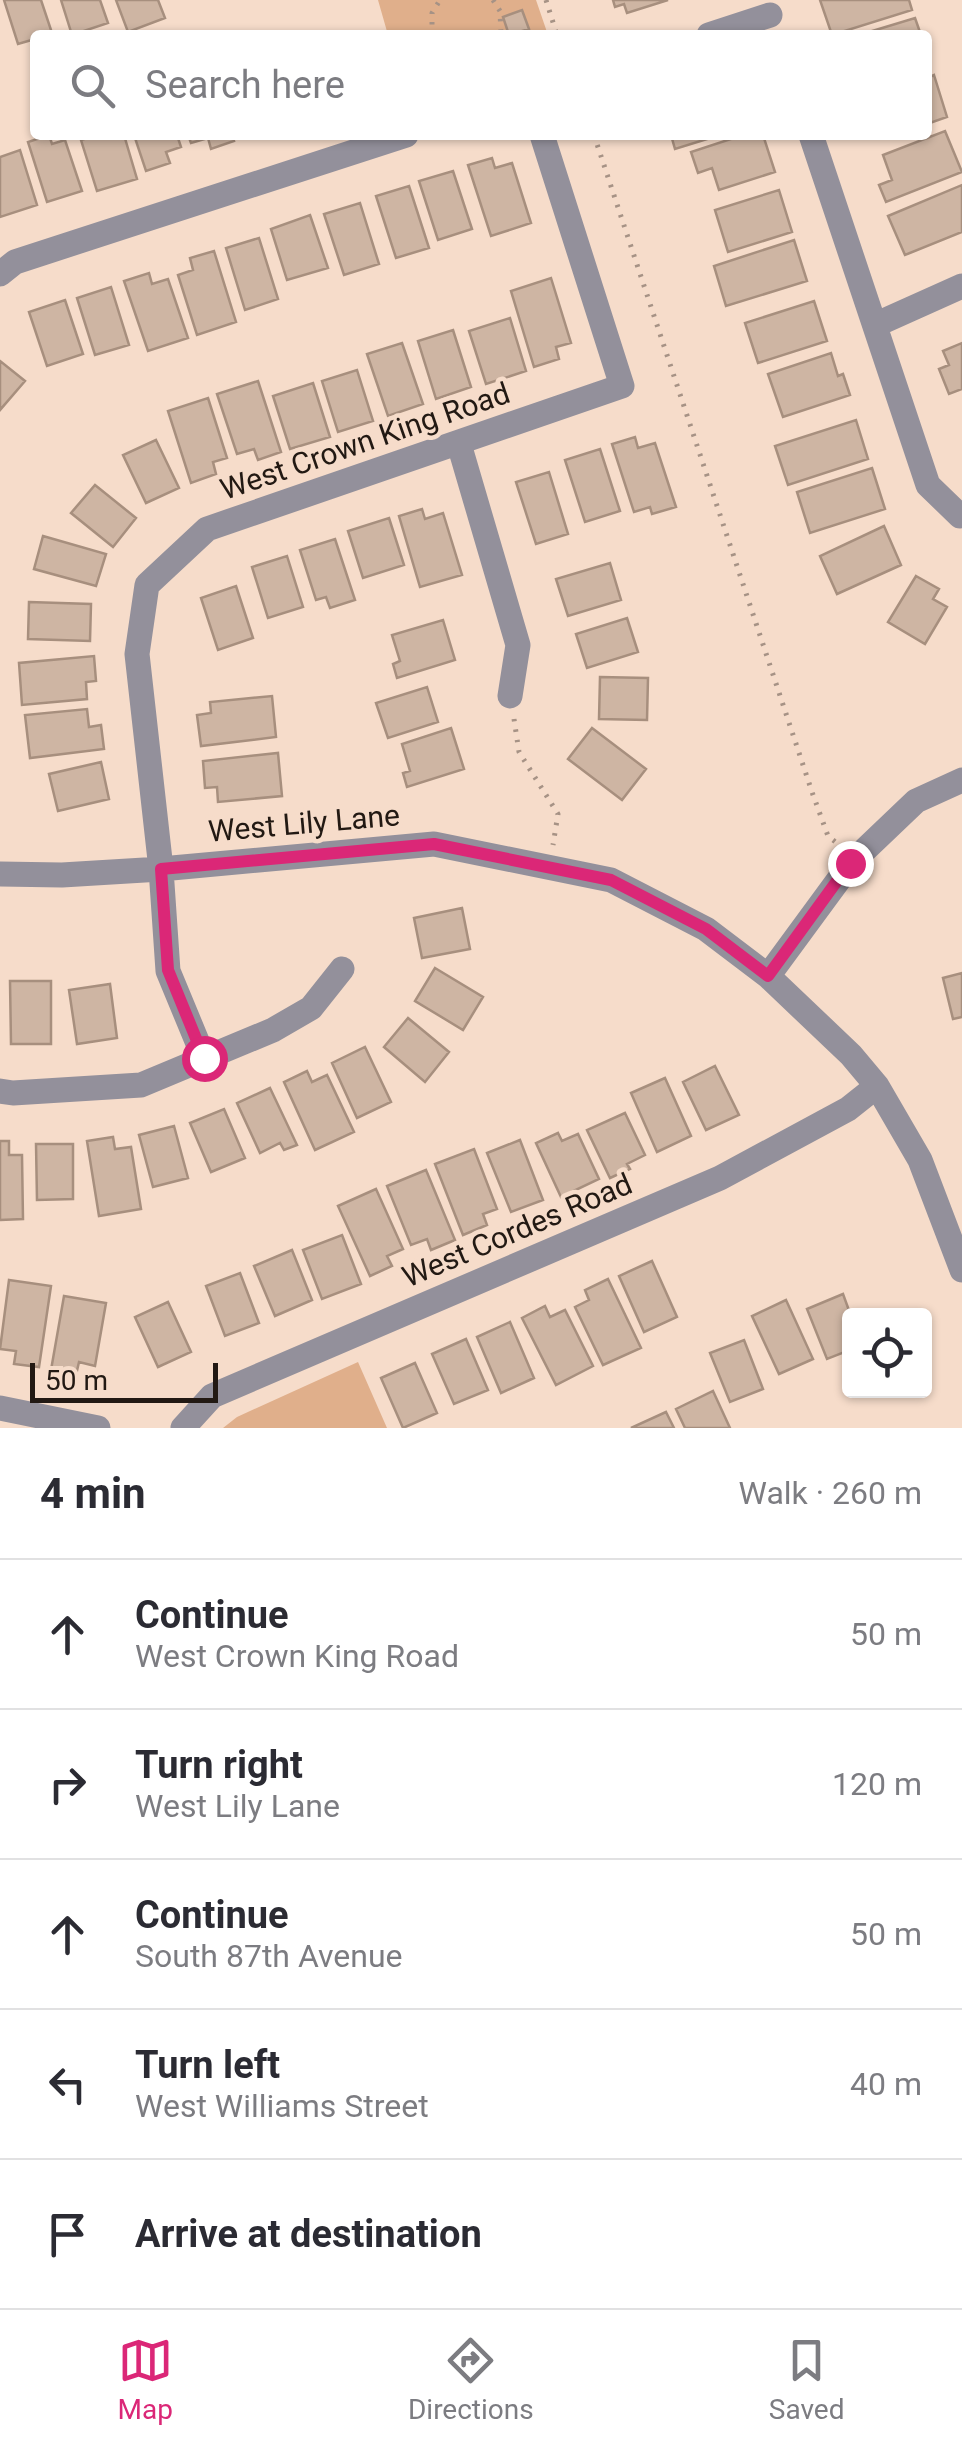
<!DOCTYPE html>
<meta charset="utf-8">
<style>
body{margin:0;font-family:Roboto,sans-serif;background:#f7f7f7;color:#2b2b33}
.controls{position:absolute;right:30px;bottom:30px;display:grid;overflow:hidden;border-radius:10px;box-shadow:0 2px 8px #0004}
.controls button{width:90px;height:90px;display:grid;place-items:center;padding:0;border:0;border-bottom:2px solid #e1e1e2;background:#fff;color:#2b2b33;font:50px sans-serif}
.scale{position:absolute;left:30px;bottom:25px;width:188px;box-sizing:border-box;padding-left:10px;border:5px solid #221913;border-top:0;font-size:28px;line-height:35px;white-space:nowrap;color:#221913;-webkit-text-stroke:8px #f6dcca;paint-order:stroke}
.stop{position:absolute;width:30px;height:30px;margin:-22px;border:8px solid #db2777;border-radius:50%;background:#fff}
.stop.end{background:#db2777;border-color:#fff;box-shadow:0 2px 10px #0008}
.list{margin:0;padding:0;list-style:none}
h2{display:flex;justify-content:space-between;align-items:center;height:130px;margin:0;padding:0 40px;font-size:42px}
h2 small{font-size:32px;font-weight:400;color:#7c7c81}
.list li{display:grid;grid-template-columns:65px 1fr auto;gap:30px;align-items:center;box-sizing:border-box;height:150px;padding:0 40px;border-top:2px solid #e1e1e2}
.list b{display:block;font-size:38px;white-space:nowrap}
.list p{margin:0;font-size:32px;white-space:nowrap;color:#7c7c81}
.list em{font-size:32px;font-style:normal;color:#7c7c81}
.icon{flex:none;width:55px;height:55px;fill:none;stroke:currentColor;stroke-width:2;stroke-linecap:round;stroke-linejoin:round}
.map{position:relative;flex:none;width:962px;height:1428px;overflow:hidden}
.search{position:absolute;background:#fff;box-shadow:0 2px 8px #0004;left:30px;right:30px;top:30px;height:110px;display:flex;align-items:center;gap:25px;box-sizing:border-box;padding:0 35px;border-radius:10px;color:#7c7c81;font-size:38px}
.sheet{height:880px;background:#fff}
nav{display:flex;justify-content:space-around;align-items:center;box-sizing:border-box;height:140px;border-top:2px solid #e1e1e2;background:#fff;font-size:28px;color:#7c7c81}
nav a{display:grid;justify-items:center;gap:5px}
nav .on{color:#db2777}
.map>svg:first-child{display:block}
.green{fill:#e0af8b}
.building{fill:#ceb5a3;stroke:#a78f7e;stroke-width:2.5}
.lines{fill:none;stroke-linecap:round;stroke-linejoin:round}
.path{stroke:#a69285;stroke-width:5;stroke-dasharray:2.5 8;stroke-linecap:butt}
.minor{stroke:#93909b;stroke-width:25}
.route{stroke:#db2777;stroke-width:12}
.labels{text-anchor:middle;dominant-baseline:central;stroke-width:9;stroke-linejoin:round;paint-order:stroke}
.street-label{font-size:30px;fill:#221913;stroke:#f6dcca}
</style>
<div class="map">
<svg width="962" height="1428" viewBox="0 0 962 1428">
<rect width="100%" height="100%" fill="#f6dcca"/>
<!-- green -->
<path class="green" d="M378 0H536L548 35H388Z
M358 1362 387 1428H223L237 1417Z"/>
<!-- building -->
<path class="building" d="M4 0H41L52 33 35 35V39L18 44Z
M61 0H100L108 23 72 35Z
M116 0H158L165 18 128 32Z
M613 0H668L627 13 624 4 615 7Z
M820 0H909L912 10 832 35Z
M522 10 529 29 509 35 503 17Z
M915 18 921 35H859Z
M934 75 947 117 927 124V78Z
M945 131 962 172 886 202 879 185 892 180 883 155Z
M49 135 52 144 65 140 82 191 47 202 28 142Z
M97 135H124L137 179 97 191 81 140Z
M134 135H177L181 147 166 152 170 163 146 171Z
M188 135H232L234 141 211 149 208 138 191 143Z
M671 135H720L675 149Z
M743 135H763L775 172 719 190 712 168 698 173 691 152Z
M20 150 37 205 0 217V157Z
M492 158 495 168 512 163 531 223 491 236 468 165Z
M453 171 472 229 438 240 419 181Z
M962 185V232L905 255 888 216Z
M409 186 429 248 396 258 376 196Z
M779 190 792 232 728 252 715 210Z
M360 203 379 264 344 275 324 214Z
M310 215 328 268 287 280 271 229Z
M259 238 278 299 245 310 226 248Z
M794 240 807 281 726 306 714 266Z
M214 251 236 322 197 335 178 275 193 270 190 258Z
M149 273 152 284 168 279 188 338 148 351 124 281Z
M551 278 571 343 556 347 559 359 534 367 511 291Z
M111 287 129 345 95 355 77 298Z
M65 300 83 354 47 366 29 312Z
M814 301 827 341 758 363 745 323Z
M510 318 526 371 486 384 469 331Z
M453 330 471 387 436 399 418 341Z
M402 343 423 404 388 416 367 354Z
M962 343V389L949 394 939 369 949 365 943 351Z
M831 353 838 376 843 374 850 395 783 417 768 374Z
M0 361 25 381 0 410Z
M357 370 373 421 338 432 322 381Z
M258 381 281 452 258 460 254 449 237 454 217 394Z
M313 383 330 437 290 449 273 396Z
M208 398 227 458 213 462 216 474 191 483 168 411Z
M856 420 868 459 788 485 775 446Z
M635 437 638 448 655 443 676 507 652 514 650 507 634 512 612 444Z
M156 440 179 488 146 503 123 455Z
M600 449 620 511 585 522 565 460Z
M872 468 885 509 810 533 797 492Z
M549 472 568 534 536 544 516 482Z
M95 485 136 518 113 547 71 513Z
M422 509 425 519 443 513 462 575 420 587 399 516Z
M389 518 404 565 363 578 348 531Z
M884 526 901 565 837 594 820 556Z
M43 536 106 554 96 586 34 569Z
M335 539 355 600 330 608 326 597 316 600 300 550Z
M287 556 303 607 268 618 252 567Z
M610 563 621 600 568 616 556 579Z
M916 576 939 589 933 599 947 607 925 644 888 622Z
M236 586 253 638 218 650 201 598Z
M29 602 91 604 90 641 28 639Z
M627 618 638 652 587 668 576 634Z
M443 620 455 660 397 678 393 664 400 661 392 635Z
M94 656 96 681 86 682 87 699 22 705 19 663Z
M600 677 648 678 647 720 599 719Z
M427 687 438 722 388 738 376 703Z
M272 696 276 737 201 746 197 715 211 713 210 702Z
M87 709 89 727 101 725 104 749 30 758 25 715Z
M451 728 464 769 407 787 403 773 410 771 402 744Z
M592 728 646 769 622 800 568 759Z
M278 753 282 796 218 802 217 787 205 788 203 761Z
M101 762 109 799 58 811 49 774Z
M462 908 470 949 422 958 414 918Z
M435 968 483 997 463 1030 415 1001Z
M962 973V1017L953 1019 943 978Z
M10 981H51V1044H11Z
M110 984 117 1038 77 1044 69 990Z
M408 1018 449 1052 425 1082 384 1047Z
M365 1047 391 1102 357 1118 332 1063Z
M715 1066 739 1115 706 1130 683 1082Z
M307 1071 312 1082 327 1075 354 1132 315 1150 284 1082Z
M665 1078 691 1136 657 1152 631 1093Z
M270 1088 297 1145 284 1150 280 1143 260 1153 237 1103Z
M224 1109 245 1158 211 1172 190 1123Z
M625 1113 645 1155 627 1164 630 1169 610 1178 587 1130Z
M174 1126 188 1178 153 1187 139 1135Z
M558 1133 562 1141 578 1134 599 1179 561 1197 536 1143Z
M113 1137 115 1149 131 1147 141 1209 99 1216 87 1141Z
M520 1140 543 1200 511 1212 487 1153Z
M0 1141H9V1155H22L23 1219 0 1220Z
M36 1144H73V1199L37 1200Z
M474 1149 497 1209 483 1214 487 1225 463 1235 435 1164Z
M426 1170 455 1240 431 1250 427 1239 411 1245 387 1186Z
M376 1189 403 1249 387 1256 392 1266 370 1276 338 1206Z
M342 1235 361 1284 322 1299 303 1250Z
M292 1250 312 1300 275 1316 254 1266Z
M652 1261 677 1317 644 1332 619 1276Z
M240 1273 259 1323 225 1336 206 1286Z
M608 1279 641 1348 603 1365 575 1307 589 1300 585 1290Z
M9 1280 51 1286 39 1367 14 1364 16 1351 0 1349Z
M843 1294 851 1316 850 1350 827 1359 807 1309Z
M64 1296 106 1303 95 1366 79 1362 76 1375 51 1370Z
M786 1300 813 1359 779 1374 752 1316Z
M168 1302 191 1352 158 1367 135 1317Z
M545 1306 550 1317 565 1310 593 1366 556 1385 522 1318Z
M510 1322 534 1378 501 1393 477 1337Z
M466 1339 488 1390 454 1404 432 1354Z
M744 1340 763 1389 730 1402 710 1353Z
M415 1363 437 1413 403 1428 381 1378Z
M713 1391 730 1428H685L676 1409Z
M666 1412 674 1428H631Z"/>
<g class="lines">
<!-- path -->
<path class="path" d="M493 0 500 11 501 35
M546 0 557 35
M432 35V13L440 0
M594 135 812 792 828 836 838 844
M514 719 519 752 558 814 553 845"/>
<!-- minor -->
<path class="minor" d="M709 35 770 15
M811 135 928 485 960 516
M0 274 15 262 406 135
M875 325 962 286
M459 444 518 645 510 696
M0 874 62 875 161 869 434 844 611 880 706 929 768 976 851 1055 877 1086 920 1160 962 1270
M768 976 851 863 916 801 962 780
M204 1058 168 971 161 869 137 654 147 585 207 529 622 386 542 135
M0 1091 13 1093 141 1085 273 1030 311 1008 342 969
M0 1408 98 1428
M183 1428 212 1396 720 1178 848 1109 877 1086"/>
</g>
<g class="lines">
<!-- route -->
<path class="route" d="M204 1058 168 970 161 869 434 844 611 880 706 929 768 976 850 863"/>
</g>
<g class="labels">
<!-- street labels -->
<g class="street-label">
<text transform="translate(365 441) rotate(-19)">West Crown King Road</text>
<text transform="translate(304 823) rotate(-5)">West Lily Lane</text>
<text transform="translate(517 1230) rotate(-23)">West Cordes Road</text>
</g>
</g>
</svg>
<div class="controls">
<button><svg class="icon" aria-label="locate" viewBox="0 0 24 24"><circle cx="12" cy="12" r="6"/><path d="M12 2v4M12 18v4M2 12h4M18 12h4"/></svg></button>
</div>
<div class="scale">50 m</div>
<div class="stop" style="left:204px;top:1058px"></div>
<div class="stop end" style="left:850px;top:863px"></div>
<div class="search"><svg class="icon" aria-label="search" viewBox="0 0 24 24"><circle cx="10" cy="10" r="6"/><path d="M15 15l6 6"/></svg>Search here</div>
</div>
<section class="sheet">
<h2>4 min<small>Walk · 260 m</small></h2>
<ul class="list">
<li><svg class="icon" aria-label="ahead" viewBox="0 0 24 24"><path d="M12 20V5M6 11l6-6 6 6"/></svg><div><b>Continue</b><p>West Crown King Road</p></div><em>50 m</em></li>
<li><svg class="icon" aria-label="right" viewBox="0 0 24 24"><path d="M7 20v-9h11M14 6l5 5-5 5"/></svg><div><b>Turn right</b><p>West Lily Lane</p></div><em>120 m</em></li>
<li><svg class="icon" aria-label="ahead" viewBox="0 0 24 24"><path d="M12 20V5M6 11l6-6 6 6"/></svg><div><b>Continue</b><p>South 87th Avenue</p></div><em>50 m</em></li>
<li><svg class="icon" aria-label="left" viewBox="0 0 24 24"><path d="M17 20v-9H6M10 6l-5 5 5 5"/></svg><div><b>Turn left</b><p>West Williams Street</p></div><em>40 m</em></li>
<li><svg class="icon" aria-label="arrive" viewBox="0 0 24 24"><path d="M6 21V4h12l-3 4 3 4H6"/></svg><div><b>Arrive at destination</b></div></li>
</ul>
</section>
<nav>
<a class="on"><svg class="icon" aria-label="map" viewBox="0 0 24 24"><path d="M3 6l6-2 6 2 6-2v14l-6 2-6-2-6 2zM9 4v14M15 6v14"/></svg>Map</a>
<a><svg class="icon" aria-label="directions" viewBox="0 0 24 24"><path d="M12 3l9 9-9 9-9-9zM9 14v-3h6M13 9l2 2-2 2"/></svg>Directions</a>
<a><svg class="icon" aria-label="saved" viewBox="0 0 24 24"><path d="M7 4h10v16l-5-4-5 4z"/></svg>Saved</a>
</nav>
